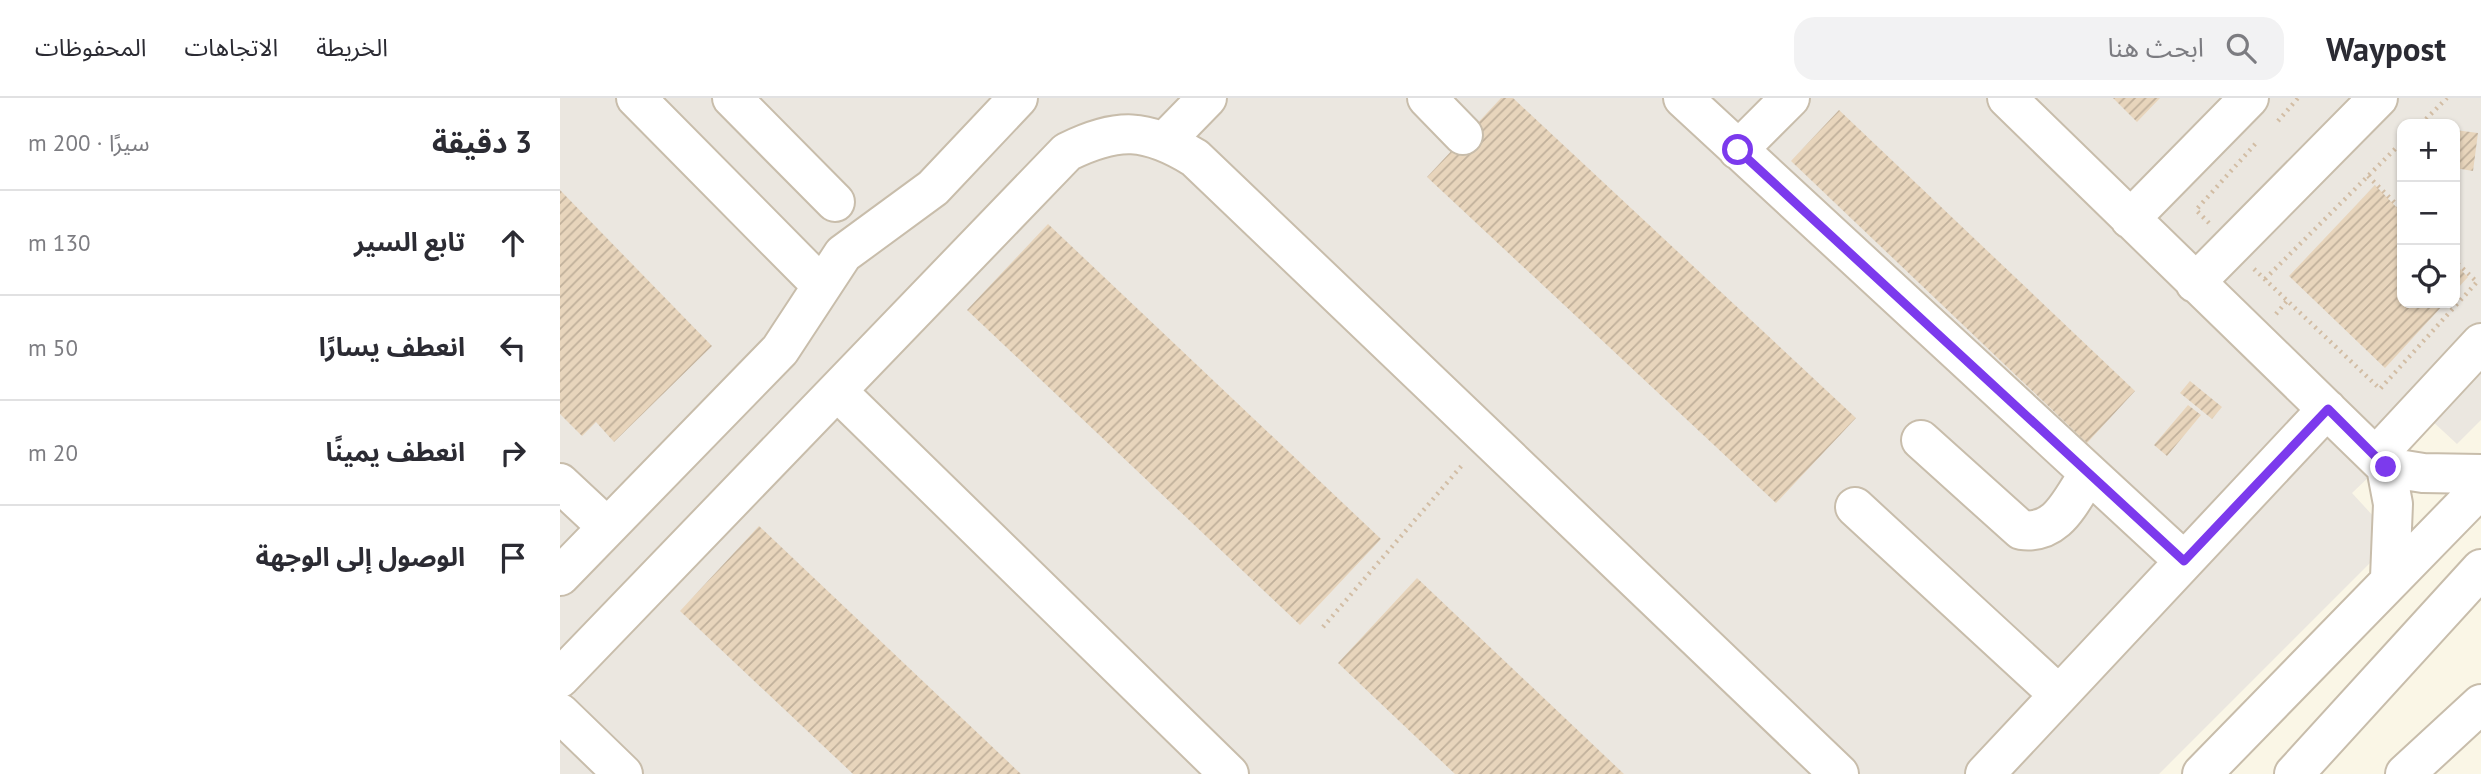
<!DOCTYPE html>
<html lang="ar">
<meta charset="utf-8">
<style>
body{margin:0;font-family:"PT Sans","Noto Sans Arabic",sans-serif;background:#f2f2f3;color:#2b2b33;direction:rtl}
.controls{position:absolute;right:21px;top:21px;display:grid;overflow:hidden;border-radius:14px;box-shadow:0 2px 5px #0004}
.controls button{width:63px;height:63px;display:grid;place-items:center;padding:0;border:0;border-bottom:2px solid #e1e1e2;background:#fff;color:#2b2b33;font:35px sans-serif}
.stop{position:absolute;width:21px;height:21px;margin:-16px;border:5px solid #7c3aed;border-radius:50%;background:#fff}
.stop.end{background:#7c3aed;border-color:#fff;box-shadow:0 2px 7px #0008}
.list{margin:0;padding:0;list-style:none}
h2{display:flex;justify-content:space-between;align-items:center;height:91px;margin:0;padding:0 28px;font-size:30px}
h2 small{font-size:23px;font-weight:400;color:#7c7c81}
.list li{display:grid;grid-template-columns:46px 1fr auto;gap:21px;align-items:center;box-sizing:border-box;height:105px;padding:0 28px;border-top:2px solid #e1e1e2}
.list b{display:block;font-size:26px;white-space:nowrap}
.list em{font-size:23px;font-style:normal;color:#7c7c81}
.icon{flex:none;width:38px;height:38px;fill:none;stroke:currentColor;stroke-width:2;stroke-linecap:round;stroke-linejoin:round}
.map{position:relative;flex:none;width:1921px;height:676px;overflow:hidden;direction:ltr}
header{display:flex;align-items:center;gap:42px;box-sizing:border-box;height:98px;padding:0 35px;background:#fff;border-bottom:2px solid #e1e1e2}
header strong{font-size:33px}
nav{display:flex;gap:38px;margin-inline-start:auto;font-size:24px}
.search{width:490px;height:63px;background:#f2f2f3;display:flex;align-items:center;gap:18px;box-sizing:border-box;padding:0 24px;border-radius:21px;color:#7c7c81;font-size:26px}
main{display:flex}
aside{flex:1;background:#fff}
.map>svg:first-child{display:block}
.industrial{fill:#ebe7e0;fill-rule:evenodd}
.building{fill:url(#building-hatch)}
.lines{fill:none;stroke-linecap:round;stroke-linejoin:round}
.minor-casing{stroke:#c8bdab;stroke-width:42}
.path{stroke:#d2bda4;stroke-width:4.5;stroke-dasharray:2 5;stroke-linecap:butt}
.minor{stroke:#fff;stroke-width:38}
.route{stroke:#7c3aed;stroke-width:9}
</style>
<header>
<strong>Waypost</strong>
<div class="search"><svg class="icon" aria-label="search" viewBox="0 0 24 24"><circle cx="10" cy="10" r="6"/><path d="M15 15l6 6"/></svg>ابحث هنا</div>
<nav><a>الخريطة</a><a>الاتجاهات</a><a>المحفوظات</a></nav>
</header>
<main>
<div class="map">
<svg width="1921" height="676" viewBox="0 0 1921 676">
<defs>
<pattern id="building-hatch" width="6" height="6" patternUnits="userSpaceOnUse" patternTransform="scale(1.75)"><rect width="6" height="6" fill="#e8d5bc"/><path d="M-1 1l2-2M0 6l6-6M5 7l2-2" fill="none" stroke="#c0b09b"/></pattern>
</defs>
<rect width="100%" height="100%" fill="#faf6e6"/>
<!-- industrial -->
<path class="industrial" d="M0 0H1921V322L1897 346 1870 321 1792 395 1815 420 1814 461 1599 676H0ZM1842 26H1895V205H1842Z"/>
<!-- building -->
<path class="building" d="M941 0H953L1296 320 1216 405 867 79Z
M1553 0H1600L1577 24Z
M1279 12 1575 293 1527 345 1231 63Z
M1895 32 1918 35 1913 73 1895 70Z
M1815 87 1842 115V205H1885L1825 270 1729 178Z
M0 92 152 248 54 344 36 324 22 338 0 316Z
M488 126 821 441 740 527 407 212Z
M1895 166 1908 179 1895 193Z
M1630 283 1662 309 1652 321 1620 295Z
M1628 307 1641 317 1607 358 1594 347Z
M199 428 461 676H293L120 513Z
M857 480 1064 676H895L778 565Z"/>
<g class="lines">
<defs>
<path id="minor" d="M76 0 261 187
M172 0 275 104
M867 0 903 37
M1123 0 1624 463
M1447 0 1826 369 1833 406 1830 480
M606 42 647 0
M1178 52 1230 0
M1570 121 1689 0
M1635 185 1818 0
M277 293 669 676
M1361 342 1461 432C1498 437 1510 403 1528 377
M1816 358 1921 245
M1826 369 1863 375 1921 376
M0 385 47 429
M1295 409 1499 597
M0 478 220 252 283 156 373 90 458 0
M0 580 507 54C558 29 586 30 635 60L1279 676
M0 615 63 676
M1425 676 1767 311
M1642 676 1921 390
M1734 676 1921 471
M1845 676 1921 606"/>
</defs>
<!-- minor casing -->
<use href="#minor" class="minor-casing"/>
<!-- path -->
<path class="path" d="M1718 23 1738 0
M1861 26 1887 0
M1808 78 1842 112
M1649 125 1636 112 1697 44
M1694 171 1820 291 1917 184 1895 163
M1705 181 1842 44
M1716 216 1727 203
M763 529 904 365"/>
<!-- minor -->
<use href="#minor" class="minor"/>
</g>
<g class="lines">
<!-- route -->
<path class="route" d="M1178 52 1624 463 1768 311 1826 369"/>
</g>
</svg>
<div class="controls">
<button>+</button>
<button>−</button>
<button><svg class="icon" aria-label="locate" viewBox="0 0 24 24"><circle cx="12" cy="12" r="6"/><path d="M12 2v4M12 18v4M2 12h4M18 12h4"/></svg></button>
</div>
<div class="stop" style="left:1178px;top:52px"></div>
<div class="stop end" style="left:1826px;top:369px"></div>
</div>
<aside>
<h2>3 دقيقة<small>سيرًا · 200 m</small></h2>
<ul class="list">
<li><svg class="icon" aria-label="ahead" viewBox="0 0 24 24"><path d="M12 20V5M6 11l6-6 6 6"/></svg><div><b>تابع السير</b></div><em>130 m</em></li>
<li><svg class="icon" aria-label="left" viewBox="0 0 24 24"><path d="M17 20v-9H6M10 6l-5 5 5 5"/></svg><div><b>انعطف يسارًا</b></div><em>50 m</em></li>
<li><svg class="icon" aria-label="right" viewBox="0 0 24 24"><path d="M7 20v-9h11M14 6l5 5-5 5"/></svg><div><b>انعطف يمينًا</b></div><em>20 m</em></li>
<li><svg class="icon" aria-label="arrive" viewBox="0 0 24 24"><path d="M6 21V4h12l-3 4 3 4H6"/></svg><div><b>الوصول إلى الوجهة</b></div></li>
</ul>
</aside>
</main>
